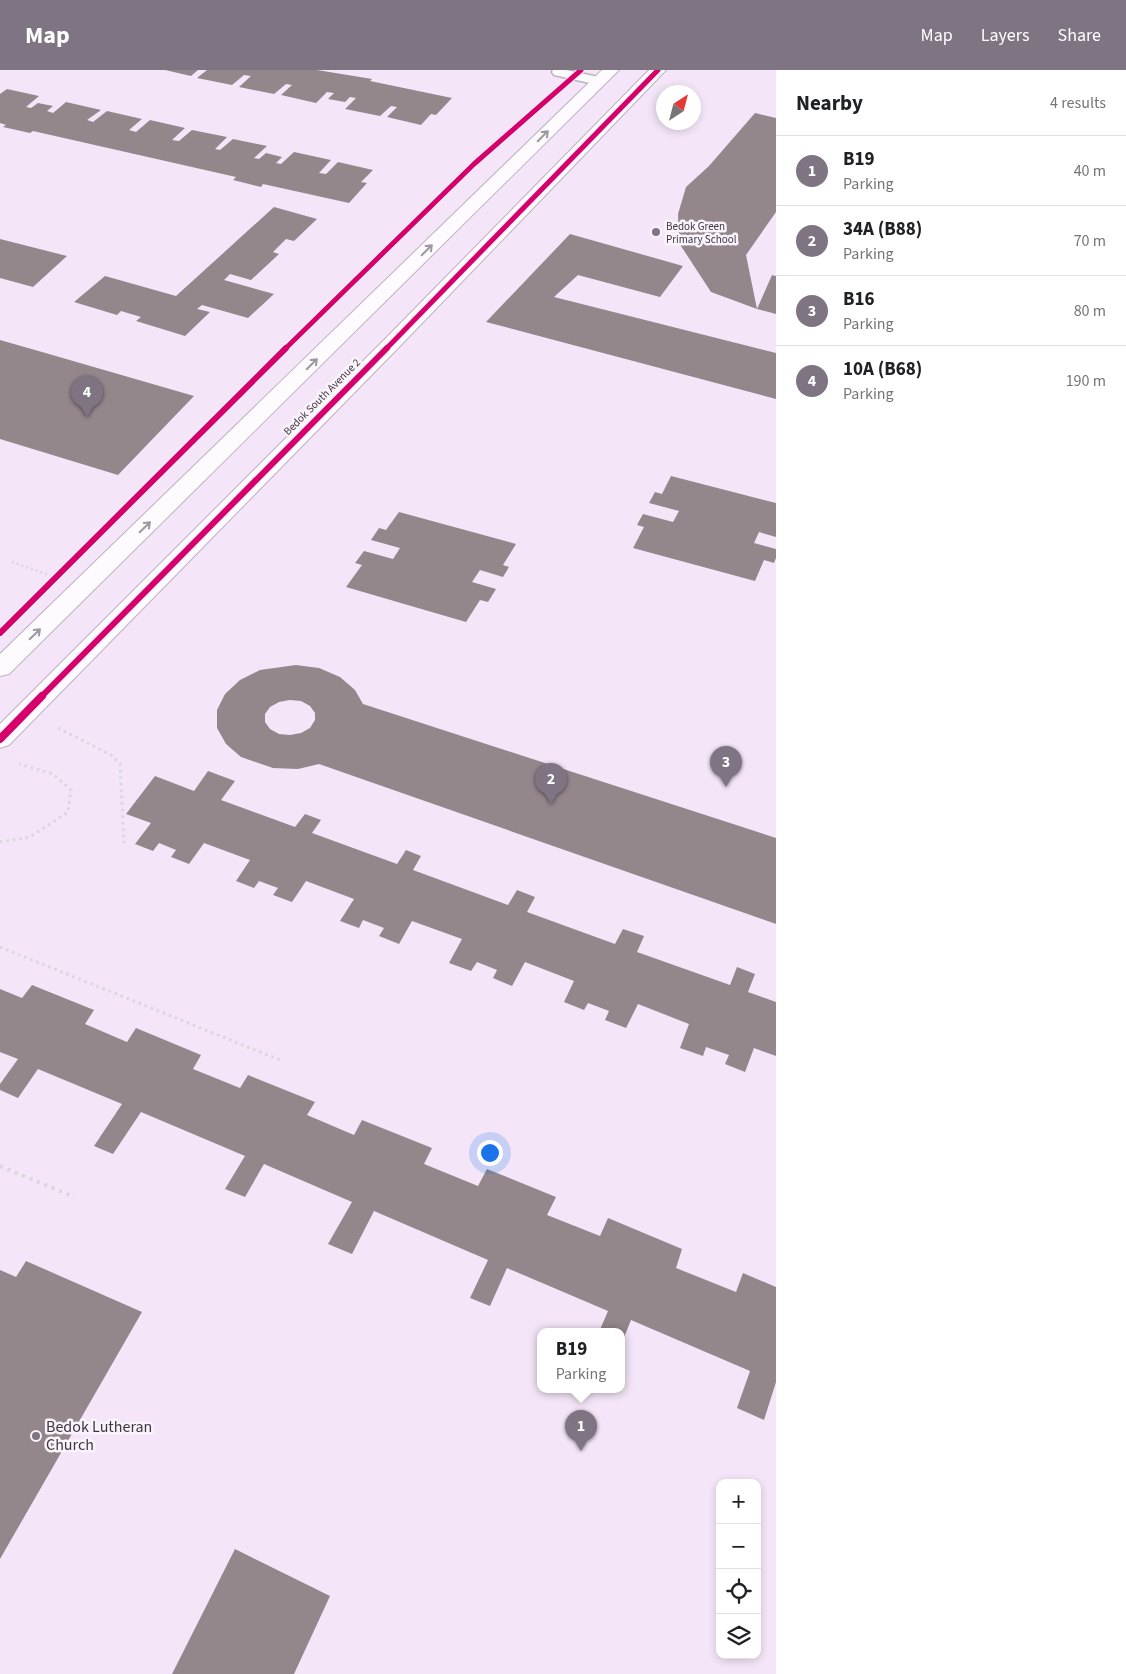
<!DOCTYPE html>
<meta charset="utf-8">
<style>
body{margin:0;font-family:"Source Sans 3",sans-serif;background:#f2f2f2;color:#202124}
.controls{position:absolute;right:15px;bottom:15px;display:grid;overflow:hidden;border-radius:10px;box-shadow:0 2px 8px #0003}
.controls button{width:45px;height:45px;display:grid;place-items:center;padding:0;border:0;border-bottom:1px solid #e0e0e0;background:#fff;color:#202124;font:25px sans-serif}
.compass{position:absolute;left:656px;top:15px;width:45px;height:45px;border-radius:50%;background:#fff;box-shadow:0 2px 8px #0003;rotate:36deg}
.you{position:absolute;left:489px;top:1082px;width:18px;height:18px;margin:-12px;border:4px solid #fff;border-radius:50%;background:#1a73e8;box-shadow:0 0 0 8px #1a73e833}
.badge{display:grid;place-items:center;width:32px;height:32px;border-radius:50%;background:#7e7482;color:#fff;font-size:16px;font-weight:700}
.pin{position:absolute;translate:-50% -41px;filter:drop-shadow(0 1px 2px #0008)}
.pin::after{content:'';position:absolute;top:26px;width:18px;height:15px;background:inherit;clip-path:polygon(0 0,100% 0,50% 100%)}
.popup{position:absolute;left:537px;top:1258px;width:88px;height:65px;box-sizing:border-box;display:grid;place-content:center;border-radius:10px;background:#fff;filter:drop-shadow(0 1px 4px #0005);font-size:16px;white-space:nowrap;color:#757577}
.popup b{font-size:19px;color:#202124}
.popup::after{content:'';position:absolute;left:50%;top:100%;margin-left:-10px;border:10px solid transparent;border-top-color:#fff}
.list{margin:0;padding:0;list-style:none}
h2{display:flex;justify-content:space-between;align-items:center;height:65px;margin:0;padding:0 20px;font-size:21px}
h2 small{font-size:16px;font-weight:400;color:#757577}
.list li{display:grid;grid-template-columns:32px 1fr auto;gap:15px;align-items:center;box-sizing:border-box;height:70px;padding:0 20px;border-top:1px solid #e0e0e0}
.list b{display:block;font-size:19px;white-space:nowrap}
.list p{margin:0;font-size:16px;white-space:nowrap;color:#757577}
.list em{font-size:16px;font-style:normal;color:#757577}
.icon{flex:none;width:28px;height:28px;fill:none;stroke:currentColor;stroke-width:2;stroke-linecap:round;stroke-linejoin:round}
.map{position:relative;flex:none;width:776px;height:1604px;overflow:hidden}
header{display:flex;align-items:center;gap:30px;box-sizing:border-box;height:70px;padding:0 25px;background:#7e7482;color:#fff}
header strong{font-size:24px}
nav{display:flex;gap:28px;margin-inline-start:auto;font-size:18px}
main{display:flex}
aside{flex:1;background:#fff}
.map>svg:first-child{display:block}
.building{fill:#93878c;fill-rule:evenodd}
.lines{fill:none;stroke-linecap:round;stroke-linejoin:round}
.lane-casing{stroke:#bdb2c0;stroke-width:3}
.street-casing{stroke:#bdb2c0;stroke-width:2}
.path-far2{stroke:#dad7db;stroke-width:2.5;stroke-dasharray:2 3;stroke-linecap:butt}
.path-far1{stroke:#dad7db;stroke-width:3;stroke-dasharray:2.5 4;stroke-linecap:butt}
.path{stroke:#dad7db;stroke-width:4;stroke-dasharray:3 5;stroke-linecap:butt}
.lane{fill:#fdfbfe;fill-rule:evenodd}
.street{fill:#fdfbfe;fill-rule:evenodd}
.cycleway-far2-casing{stroke:#f9f4fb;stroke-width:7}
.cycleway-far1-casing{stroke:#f9f4fb;stroke-width:9}
.cycleway-casing{stroke:#f9f4fb;stroke-width:11}
.cycleway-far2{stroke:#d6006c;stroke-width:5}
.cycleway-far1{stroke:#d6006c;stroke-width:6}
.cycleway{stroke:#d6006c;stroke-width:8}
.oneway{stroke:#9e98a0}
.poi-dot{fill:#7e7482;stroke:#f9f4fb;stroke-width:2}
.labels{text-anchor:middle;dominant-baseline:central;stroke-width:5;stroke-linejoin:round;paint-order:stroke}
.far-poi-label{font-size:11px;fill:#3f3642;stroke:#f9f4fb;text-anchor:start}
.far-street-label{font-size:11px;fill:#3f3642;stroke:#f9f4fb}
.near-poi-label{font-size:16px;fill:#3f3642;stroke:#f9f4fb;text-anchor:start}
</style>
<header>
<strong>Map</strong>
<nav><a>Map</a><a>Layers</a><a>Share</a></nav>
</header>
<main>
<div class="map">
<svg width="776" height="1604" viewBox="0 0 776 1604">
<rect width="100%" height="100%" fill="#f4e6f8"/>
<!-- building -->
<path class="building" d="M165 0H198L191 6Z
M207 0H317L372 9 370 11 452 28 436 45 431 44 421 55 387 47 397 37 391 36 380 46 345 39 356 28 350 27 345 32 328 29 334 23 327 22 316 33 281 25 292 15 286 14 274 24 239 17 251 6 244 5 232 15 197 8Z
M7 19 39 26 26 37 31 38 38 33 53 36 47 41 53 43 66 32 101 40 87 50 93 52 107 41 142 49 129 60 136 62 150 50 185 58 172 70 179 71 192 60 227 67 215 79 220 80 233 69 267 76 254 88 259 89 266 83 282 87 276 93 281 94 294 82 331 90 319 103 326 104 338 92 373 100 361 112 367 113 349 133 263 114 261 117 233 110 236 107 33 61 30 63 3 57 6 55 0 53V24Z
M755 43 776 48V142L746 185 757 239 772 205 776 206V244L757 239 711 222 679 173 678 144 686 117 709 96Z
M274 137 317 149 294 171 286 169 273 182 279 184 251 210 230 204 224 210 274 224 248 248 202 235 197 239 210 242 185 266 136 251 141 247 121 241 117 245 74 232 105 206 176 226Z
M570 164 683 196 660 227 578 205 554 227 776 283V329L486 252Z
M0 169 67 186 33 217 0 208Z
M0 270 42 282 194 326 118 405 0 369Z
M671 406 776 433V467L759 462 754 473 776 479V488L774 493 764 490 755 511 633 478 644 457 637 455 643 444 673 452 679 441 649 433 655 422 662 424Z
M399 442 516 474 503 495 509 497 503 507 480 500 472 512 496 519 488 532 480 530 466 552 346 517 362 495 355 493 364 481 393 489 400 478 371 470 379 458 386 460Z
M296 595 319 598 340 607 355 620 363 634 776 768V854L319 694 298 699 273 698 241 687 226 674 217 658V640L225 624 240 610 260 600ZM290 630 301 631 310 636 315 643V650L310 658 301 663 290 665 279 664 270 659 265 652V644L270 637 279 632Z
M208 701 235 711 221 730 295 757 305 744 321 750 312 763 397 794 406 780 421 786 413 800 508 835 517 820 535 827 527 842 615 874 623 859 644 866 637 882 730 915 737 897 755 904 748 922 776 932V986L754 978 745 1002 725 994 729 985 706 977 703 986 680 978 689 954 638 934 626 958 605 950 609 941 588 933 584 940 564 932 574 911 525 892 512 916 493 908 497 900 477 892 471 901 449 893 462 869 412 851 399 874 379 866 384 858 363 850 359 858 340 851 354 829 306 811 292 832 273 825 278 818 259 811 254 818 236 811 250 790 204 773 189 794 171 787 176 780 159 773 153 781 135 774 151 753 126 744 155 706 194 721Z
M32 915 94 940 85 954 127 972 136 958 201 985 193 999 240 1018 248 1005 315 1032 307 1045 354 1065 362 1050 432 1078 424 1094 478 1116 487 1099 556 1127 547 1145 600 1166 608 1148 682 1179 676 1198 736 1222 743 1203 776 1217V1312L764 1350 737 1338 750 1301 631 1250 621 1275V1262H599L608 1241 507 1198 490 1236 470 1228 488 1190 374 1141 352 1184 328 1174 352 1132 264 1094 245 1127 225 1119 245 1086 141 1042 113 1084 94 1076 122 1034 38 999 18 1028 0 1020V1014L18 989 0 982V919L22 928Z
M26 1191 142 1242 0 1489V1200L16 1207Z
M235 1479 330 1526 294 1604H172Z"/>
<g class="lines">
<defs>
<path id="lane" d="M553 0H566L603 8 605 11 599 15 554 5 552 2Z"/>
<path id="street" d="M602 0H619L9 604 0 606V584Z
M649 0H666L401 275 9 675 0 678V654L387 267Z"/>
</defs>
<!-- lane casing -->
<use href="#lane" class="lane-casing"/>
<!-- street casing -->
<use href="#street" class="street-casing"/>
<!-- path-far2 -->
<path class="path-far2" d="M12 492 49 505"/>
<!-- path-far1 -->
<path class="path-far1" d="M58 658 111 685 120 694 124 773
M0 772 30 767 68 742 71 720 53 704 19 694
M0 877 280 990"/>
<!-- path -->
<path class="path" d="M0 1096 74 1127"/>
<!-- lane -->
<use href="#lane" class="lane"/>
<!-- street -->
<use href="#street" class="street"/>
<defs>
<path id="cycleway-far2" d="M285 279 474 94 581 0
M386 279 658 0"/>
<path id="cycleway-far1" d="M0 563 286 278
M41 627 387 278"/>
<path id="cycleway" d="M0 669 42 626"/>
</defs>
<!-- cycleway-far2 casing -->
<use href="#cycleway-far2" class="cycleway-far2-casing"/>
<!-- cycleway-far1 casing -->
<use href="#cycleway-far1" class="cycleway-far1-casing"/>
<!-- cycleway casing -->
<use href="#cycleway" class="cycleway-casing"/>
<!-- cycleway-far2 -->
<use href="#cycleway-far2" class="cycleway-far2"/>
<!-- cycleway-far1 -->
<use href="#cycleway-far1" class="cycleway-far1"/>
<!-- cycleway -->
<use href="#cycleway" class="cycleway"/>
</g>
<!-- one-way arrows -->
<defs><path id="oneway-shaft" d="M-6 0H5M1.5-3L5.5 0L1.5 3" fill="none" stroke-width="1.6" stroke-linecap="round" stroke-linejoin="round" transform="scale(1.25)"/></defs>
<g class="oneway">
<use href="#oneway-shaft" transform="translate(543 66) rotate(-45)"/>
<use href="#oneway-shaft" transform="translate(427 180) rotate(-45)"/>
<use href="#oneway-shaft" transform="translate(312 294) rotate(-45)"/>
<use href="#oneway-shaft" transform="translate(145 457) rotate(-44)"/>
<use href="#oneway-shaft" transform="translate(35 564) rotate(-44)"/>
</g>
<!-- markers -->
<g class="poi-dot">
<circle cx="656" cy="162" r="5"/>
<circle cx="36" cy="1366" r="5"/>
</g>
<g class="labels">
<!-- far-poi labels -->
<g class="far-poi-label">
<text x="666" y="156">Bedok Green<tspan x="666" dy="13">Primary School</tspan></text>
</g>
<!-- far-street labels -->
<g class="far-street-label">
<text transform="translate(322 327) rotate(-45)">Bedok South Avenue 2</text>
</g>
<!-- near-poi labels -->
<g class="near-poi-label">
<text x="46" y="1357">Bedok Lutheran<tspan x="46" dy="18">Church</tspan></text>
</g>
</g>
</svg>
<div class="controls">
<button>+</button>
<button>−</button>
<button><svg class="icon" aria-label="locate" viewBox="0 0 24 24"><circle cx="12" cy="12" r="6"/><path d="M12 2v4M12 18v4M2 12h4M18 12h4"/></svg></button>
<button><svg class="icon" aria-label="layers" viewBox="0 0 24 24"><path d="M12 4l9 5-9 5-9-5zM3 14l9 5 9-5"/></svg></button>
</div>
<svg class="compass" viewBox="-18 -18 36 36"><path d="M0-13l5 13h-10z" fill="#e53935"/><path d="M0 13l5-13h-10z" fill="#757577"/></svg>
<div class="you"></div>
<div class="pin badge" style="left:581px;top:1381px">1</div>
<div class="popup"><b>B19</b>Parking</div>
<div class="pin badge" style="left:551px;top:734px">2</div>
<div class="pin badge" style="left:726px;top:717px">3</div>
<div class="pin badge" style="left:87px;top:347px">4</div>
</div>
<aside>
<h2>Nearby<small>4 results</small></h2>
<ul class="list">
<li><span class="badge">1</span><div><b>B19</b><p>Parking</p></div><em>40 m</em></li>
<li><span class="badge">2</span><div><b>34A (B88)</b><p>Parking</p></div><em>70 m</em></li>
<li><span class="badge">3</span><div><b>B16</b><p>Parking</p></div><em>80 m</em></li>
<li><span class="badge">4</span><div><b>10A (B68)</b><p>Parking</p></div><em>190 m</em></li>
</ul>
</aside>
</main>
